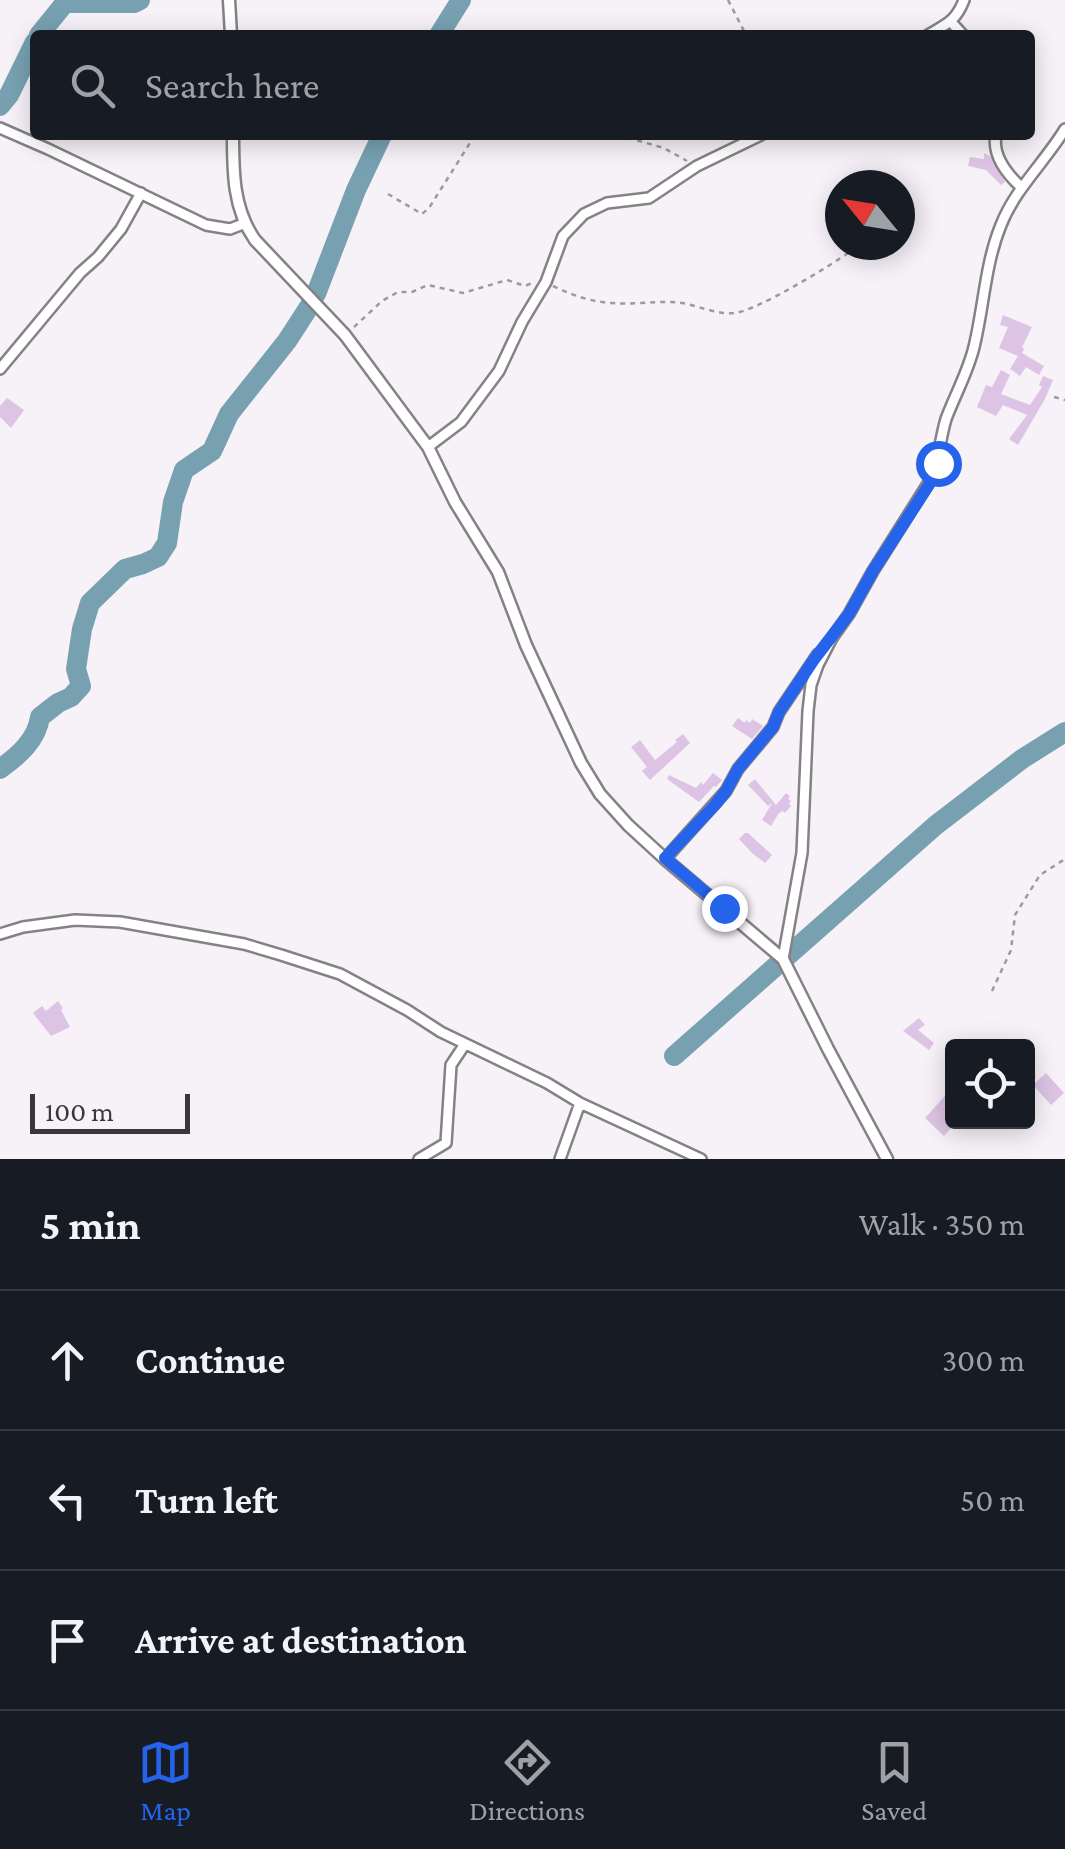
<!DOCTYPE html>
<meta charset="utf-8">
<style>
body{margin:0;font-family:"Crimson Pro",serif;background:#20242c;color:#f1f3f6}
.controls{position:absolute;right:30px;bottom:30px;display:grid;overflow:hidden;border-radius:10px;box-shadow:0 5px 25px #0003}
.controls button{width:90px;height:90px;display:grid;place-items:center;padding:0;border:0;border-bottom:2px solid #363941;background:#171b24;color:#f1f3f6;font:50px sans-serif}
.compass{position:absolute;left:825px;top:170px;width:90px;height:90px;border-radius:50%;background:#171b24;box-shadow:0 5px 25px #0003;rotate:300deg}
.scale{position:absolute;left:30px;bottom:25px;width:160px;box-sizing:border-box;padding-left:10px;border:5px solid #3a373a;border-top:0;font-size:28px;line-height:35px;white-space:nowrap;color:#3a373a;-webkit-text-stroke:8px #f7f1f8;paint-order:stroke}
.stop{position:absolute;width:30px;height:30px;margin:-22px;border:8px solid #2563eb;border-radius:50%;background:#fff}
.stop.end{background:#2563eb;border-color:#fff;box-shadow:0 2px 10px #0008}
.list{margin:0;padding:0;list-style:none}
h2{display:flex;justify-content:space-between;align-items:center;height:130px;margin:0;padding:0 40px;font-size:42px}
h2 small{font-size:32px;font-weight:400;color:#9ea1a6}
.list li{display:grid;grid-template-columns:65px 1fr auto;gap:30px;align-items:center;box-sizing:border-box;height:140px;padding:0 40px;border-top:2px solid #363941}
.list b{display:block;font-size:38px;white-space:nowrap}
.list em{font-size:32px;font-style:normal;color:#9ea1a6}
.icon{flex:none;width:55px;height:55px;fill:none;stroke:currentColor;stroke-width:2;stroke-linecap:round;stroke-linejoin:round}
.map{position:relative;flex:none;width:1065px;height:1159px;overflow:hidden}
.search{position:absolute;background:#171b24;box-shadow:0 5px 25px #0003;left:30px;right:30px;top:30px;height:110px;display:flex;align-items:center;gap:25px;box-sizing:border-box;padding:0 35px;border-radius:10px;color:#9ea1a6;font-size:38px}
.sheet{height:550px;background:#171b24}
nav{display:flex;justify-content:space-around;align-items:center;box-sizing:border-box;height:140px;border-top:2px solid #363941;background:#171b24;font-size:28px;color:#9ea1a6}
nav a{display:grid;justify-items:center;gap:5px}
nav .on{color:#2563eb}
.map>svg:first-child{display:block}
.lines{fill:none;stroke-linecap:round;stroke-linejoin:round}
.river{stroke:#77a1b1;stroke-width:20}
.building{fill:#ddc4e4}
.minor-casing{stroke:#868187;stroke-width:14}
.tertiary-casing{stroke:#868187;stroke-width:15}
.path{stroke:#9e999f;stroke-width:2.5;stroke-dasharray:5 5;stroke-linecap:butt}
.minor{stroke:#fff;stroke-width:9}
.tertiary{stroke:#fff;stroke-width:10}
.route{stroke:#2563eb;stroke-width:12}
</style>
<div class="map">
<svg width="1065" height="1159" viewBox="0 0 1065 1159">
<rect width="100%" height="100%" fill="#f7f1f8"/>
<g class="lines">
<!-- river -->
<path class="river" d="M39 35 65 3H134L140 0
M439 35 461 0
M0 106 9 95 35 42
M316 294 356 190 382 135
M0 769C18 756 37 740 40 717L58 703 71 697 81 686 76 669 82 629 90 603 125 569 143 564 158 557 167 543 173 502 184 470 212 451 229 414 287 341 309 307
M674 1056 936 825 1022 759 1065 732"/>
</g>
<!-- building -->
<path class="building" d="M984 153 990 156 1005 182 1001 185 986 170 968 166 970 157 984 159Z
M1003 315 1032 327 1022 347 1024 349 1022 353 1044 366 1039 375 1026 367 1020 376 1010 369 1018 356 999 348 1008 327 1000 325Z
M1001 370 1010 375 1001 394 1030 405 1042 387 1039 385 1043 376 1053 380 1045 399 1018 445 1009 439 1027 415 1003 405 996 416 977 407 986 385 992 387Z
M7 398 24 410 11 428 0 417V406Z
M738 718 745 723 746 720 750 723 752 719 763 726 752 739 732 726Z
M683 734 690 743 650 780 642 771 647 767 631 747 640 740 655 760 677 742 675 740Z
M713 773 722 780 716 787 714 786 699 802 667 779 669 775 696 788 701 782 703 785Z
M755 779 776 805 786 793 790 796 788 799 791 801 789 804 791 806 785 813 783 811 779 813 771 826 762 820 772 803 768 806 748 785Z
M745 833H748L772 855 765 863 752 853 739 839Z
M58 1001 63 1008 61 1010 70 1027 51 1036 33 1013 42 1006 46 1011Z
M919 1018 925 1025 918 1030 934 1043 929 1050 903 1031Z
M1046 1073 1064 1093 1051 1105 1033 1085Z
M952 1088V1127L944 1136 925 1118Z"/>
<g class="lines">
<defs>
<path id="minor" d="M951 22 963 35
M928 35C947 24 956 21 964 0
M0 128 48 149 206 225 230 229 243 224
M996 135C992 155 1007 174 1021 187
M0 369 80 273 98 257 121 229 141 193
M428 447 461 422 499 371 522 322 546 282 563 236 584 214 607 203 649 198 697 166 761 135
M665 859 726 791 738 769 773 727 779 712 818 654
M0 934 23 927 75 920 120 922 244 944 281 955 340 974 407 1010 441 1032 547 1083 580 1103 701 1159
M783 959 802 853 808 711 811 685 818 665 832 638 849 614 873 571 931 479C939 460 940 439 946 419 955 395 968 372 974 347 984 306 985 264 1001 225 1015 189 1045 162 1065 129
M419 1159 446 1143 451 1065 465 1044
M560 1159 580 1103"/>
<path id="tertiary" d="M229 0 231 35
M233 135C233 172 233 209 255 240L345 335 428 447 455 502 498 572 526 645 581 763 600 794 628 825 665 859 783 959 828 1049 887 1159"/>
</defs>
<!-- minor casing -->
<use href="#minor" class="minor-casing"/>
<!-- tertiary casing -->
<use href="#tertiary" class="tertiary-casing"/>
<!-- path -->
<path class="path" d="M728 0 746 35
M618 135 664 148 687 161
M388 194 422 214 429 208 475 135
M553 286C572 295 591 302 612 303 635 305 659 300 682 303 699 306 718 315 735 313 758 310 830 266 851 251
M354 327 382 301 398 292H412L428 285 463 293 507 280 525 286 532 283
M1054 397 1065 400
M992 991 1011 950 1015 915 1040 875 1065 859"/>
<!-- minor -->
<use href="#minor" class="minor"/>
<!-- tertiary -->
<use href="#tertiary" class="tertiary"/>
</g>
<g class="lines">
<!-- route -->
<path class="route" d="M724 908 665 858 715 805 726 791 738 769 773 727 779 712 815 658 849 614 873 571 932 480 938 463"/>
</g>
</svg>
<div class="controls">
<button><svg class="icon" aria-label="locate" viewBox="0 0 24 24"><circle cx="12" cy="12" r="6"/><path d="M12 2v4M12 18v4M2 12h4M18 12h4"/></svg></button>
</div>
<svg class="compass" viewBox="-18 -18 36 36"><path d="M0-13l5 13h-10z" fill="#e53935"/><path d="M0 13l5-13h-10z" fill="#9ea1a6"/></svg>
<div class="scale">100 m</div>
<div class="stop" style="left:938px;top:463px"></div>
<div class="stop end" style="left:724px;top:908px"></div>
<div class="search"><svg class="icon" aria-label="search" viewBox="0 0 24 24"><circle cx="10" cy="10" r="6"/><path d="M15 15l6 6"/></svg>Search here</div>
</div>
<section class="sheet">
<h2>5 min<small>Walk · 350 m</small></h2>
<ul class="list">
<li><svg class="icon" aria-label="ahead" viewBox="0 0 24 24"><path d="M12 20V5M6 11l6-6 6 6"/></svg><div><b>Continue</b></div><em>300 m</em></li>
<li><svg class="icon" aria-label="left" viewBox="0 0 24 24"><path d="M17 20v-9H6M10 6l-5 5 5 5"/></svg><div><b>Turn left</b></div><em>50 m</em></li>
<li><svg class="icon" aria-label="arrive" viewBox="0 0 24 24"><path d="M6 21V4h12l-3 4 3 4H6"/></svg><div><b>Arrive at destination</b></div></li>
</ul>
</section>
<nav>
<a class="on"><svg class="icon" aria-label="map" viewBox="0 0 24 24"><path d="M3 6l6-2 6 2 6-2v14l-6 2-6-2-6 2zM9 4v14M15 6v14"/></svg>Map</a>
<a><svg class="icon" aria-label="directions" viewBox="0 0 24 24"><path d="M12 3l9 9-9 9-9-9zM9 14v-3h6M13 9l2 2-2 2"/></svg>Directions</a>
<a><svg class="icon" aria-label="saved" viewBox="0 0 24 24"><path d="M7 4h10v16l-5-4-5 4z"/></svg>Saved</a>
</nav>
